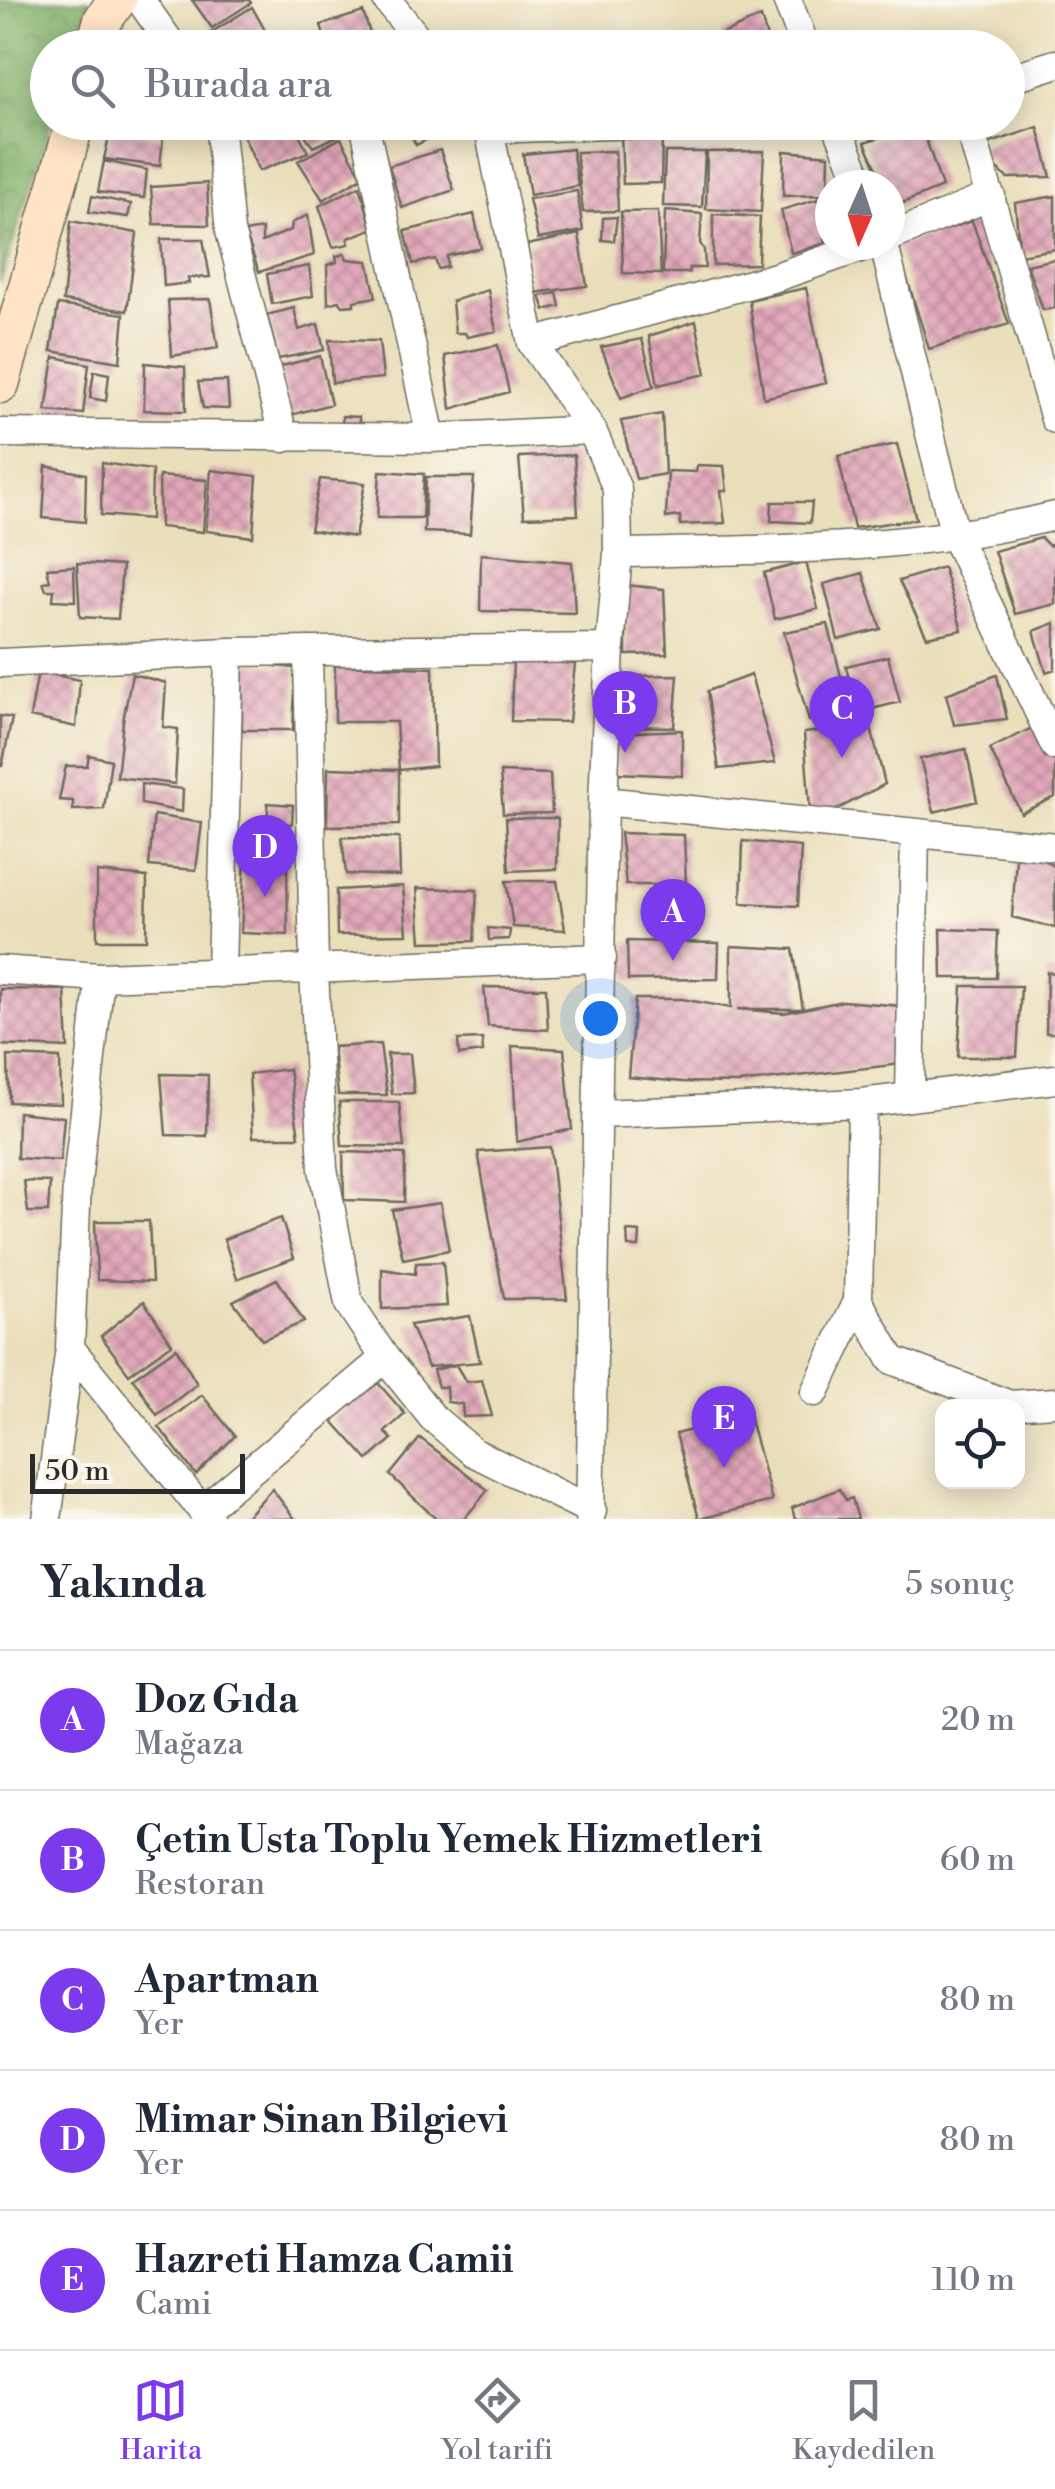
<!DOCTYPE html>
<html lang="tr">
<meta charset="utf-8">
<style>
body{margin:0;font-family:"Libre Bodoni",serif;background:#f6f6f7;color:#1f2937}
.controls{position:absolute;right:30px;bottom:30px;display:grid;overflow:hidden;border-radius:20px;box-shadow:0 5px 25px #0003}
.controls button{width:90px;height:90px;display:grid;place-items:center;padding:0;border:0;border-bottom:2px solid #e0e1e3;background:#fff;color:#1f2937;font:50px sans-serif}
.compass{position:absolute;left:815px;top:170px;width:90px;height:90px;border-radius:50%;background:#fff;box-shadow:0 5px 25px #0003;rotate:183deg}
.scale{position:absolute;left:30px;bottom:25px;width:215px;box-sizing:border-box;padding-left:10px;border:5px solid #2b2b2b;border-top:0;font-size:28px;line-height:35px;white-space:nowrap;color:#2b2b2b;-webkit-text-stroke:8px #fbf7ec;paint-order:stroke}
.you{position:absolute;left:600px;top:1018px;width:35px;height:35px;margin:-25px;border:8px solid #fff;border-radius:50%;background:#1a73e8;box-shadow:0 0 0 15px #1a73e833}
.badge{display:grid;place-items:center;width:65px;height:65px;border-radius:50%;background:#7c3aed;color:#fff;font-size:32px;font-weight:700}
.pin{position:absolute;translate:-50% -82px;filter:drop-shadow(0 2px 5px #0008)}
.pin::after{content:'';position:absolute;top:52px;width:35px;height:30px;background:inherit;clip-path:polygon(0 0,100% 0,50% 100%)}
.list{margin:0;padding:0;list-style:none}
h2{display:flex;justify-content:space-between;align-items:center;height:130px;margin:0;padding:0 40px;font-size:42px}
h2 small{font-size:32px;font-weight:400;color:#747a83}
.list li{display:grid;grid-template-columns:65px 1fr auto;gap:30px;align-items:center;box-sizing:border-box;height:140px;padding:0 40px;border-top:2px solid #e0e1e3}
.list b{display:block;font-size:38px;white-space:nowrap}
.list p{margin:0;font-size:32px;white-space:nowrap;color:#747a83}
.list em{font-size:32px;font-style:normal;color:#747a83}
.icon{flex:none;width:55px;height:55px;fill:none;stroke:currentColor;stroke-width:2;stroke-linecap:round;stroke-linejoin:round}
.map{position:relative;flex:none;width:1055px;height:1519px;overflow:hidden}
.search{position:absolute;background:#fff;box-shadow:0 5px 25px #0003;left:30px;right:30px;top:30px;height:110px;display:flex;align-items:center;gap:25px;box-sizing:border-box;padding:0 35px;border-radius:55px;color:#747a83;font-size:38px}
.sheet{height:830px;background:#fff}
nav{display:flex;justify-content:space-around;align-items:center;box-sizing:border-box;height:140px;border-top:2px solid #e0e1e3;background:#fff;font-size:28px;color:#747a83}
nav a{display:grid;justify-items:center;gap:5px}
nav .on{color:#7c3aed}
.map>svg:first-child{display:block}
.forest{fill:url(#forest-crowns);stroke:#566e4b;stroke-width:2.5}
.building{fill:url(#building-cross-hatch)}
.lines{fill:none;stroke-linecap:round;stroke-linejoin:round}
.minor-casing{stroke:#6e6a5d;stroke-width:31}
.secondary-casing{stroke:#6e6a5d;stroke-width:41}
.minor{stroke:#fff;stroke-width:28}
.secondary{stroke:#ffe4c6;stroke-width:38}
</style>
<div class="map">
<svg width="1055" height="1519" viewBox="0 0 1055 1519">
<defs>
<pattern id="forest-crowns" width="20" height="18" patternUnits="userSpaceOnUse" patternTransform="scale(2.5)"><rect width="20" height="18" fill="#82b26b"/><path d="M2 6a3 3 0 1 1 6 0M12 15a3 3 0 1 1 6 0" fill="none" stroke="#6b9158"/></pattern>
<pattern id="building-cross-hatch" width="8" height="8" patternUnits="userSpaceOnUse" patternTransform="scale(2.5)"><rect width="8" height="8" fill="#e2a8ba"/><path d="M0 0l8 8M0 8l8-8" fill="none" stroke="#b78997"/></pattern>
</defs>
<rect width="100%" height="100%" fill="#fbf7ec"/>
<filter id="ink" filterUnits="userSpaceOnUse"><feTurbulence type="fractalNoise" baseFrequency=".01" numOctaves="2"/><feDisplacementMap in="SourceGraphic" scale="20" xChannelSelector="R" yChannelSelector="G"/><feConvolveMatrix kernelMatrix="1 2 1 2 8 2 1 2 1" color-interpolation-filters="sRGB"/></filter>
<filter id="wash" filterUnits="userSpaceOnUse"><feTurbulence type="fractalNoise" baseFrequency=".0048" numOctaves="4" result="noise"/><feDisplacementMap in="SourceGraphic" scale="40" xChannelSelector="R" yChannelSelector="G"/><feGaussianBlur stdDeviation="2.25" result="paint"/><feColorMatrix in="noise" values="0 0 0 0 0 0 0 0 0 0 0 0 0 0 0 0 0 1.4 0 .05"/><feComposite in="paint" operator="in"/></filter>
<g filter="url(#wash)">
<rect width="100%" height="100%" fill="#eadfbb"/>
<!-- forest -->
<path class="forest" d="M0 0H90L75 47 48 48V122L51 123 0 282Z"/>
<g id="blocks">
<!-- building -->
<path class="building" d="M192 0H249L251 3 212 28Z
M252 7 271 41 260 48H211L204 37Z
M363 12 375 48H327L321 25Z
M761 17 770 48H726L722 34Z
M516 36 522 48H483V47Z
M277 122H293L308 152 259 171 243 135Z
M302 122H348L351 130 313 147 302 130Z
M395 122H428L434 136 416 145 408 129 398 132Z
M921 124 942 187 893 207 890 185H884L865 142Z
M1038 127 1051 177 1007 178 976 148Z
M111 128 163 138 160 166 104 159Z
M662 134 661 183 623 184 621 135Z
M341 138 362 177 323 200 298 161Z
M572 149 578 186 530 195 523 154Z
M440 150 454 190 402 208 389 166Z
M615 151 618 211 583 212 576 152Z
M764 151 761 212 706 209 707 152Z
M784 151 829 155 828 195 783 196Z
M665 152H705L702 207 663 206Z
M104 161 147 170 144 198 98 192Z
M207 183 209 225 154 224 151 187Z
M360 186 372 229 348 238 349 244 333 247 319 206Z
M577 191 583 231 538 239 529 199Z
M92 196 131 204 128 217 89 212Z
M1055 196V249L1020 255 1015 203Z
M818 199 826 243 791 253 781 210Z
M658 211 661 274 623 273 621 212Z
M665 211 702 214 700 243 704 250 705 268H689V273H663Z
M474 214 481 248 447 256V267L438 269 435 259 413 264 405 231Z
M713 214 760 217 758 264 713 265Z
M308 215 314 255 259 272 245 232 262 229V242L291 230 292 223Z
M617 217 614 241 602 240 603 218Z
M71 221 137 233 127 311 63 301Z
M972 221 1009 324 929 349 897 246Z
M579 234 587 286 534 293 527 245Z
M161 239H203L210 277 188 278 189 283 164 286Z
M345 254 347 259 368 261 376 297 354 301V305L343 306 339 301 328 304 327 265 337 262 336 256Z
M1055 259V308L1043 310 1027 265Z
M309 266 313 296 272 304 267 274Z
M806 288 826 383 764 398 749 300Z
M488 290 496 331 467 337 465 333H455L452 301Z
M557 293 560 306 545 310 540 296Z
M210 299 218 348 172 356 168 300Z
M58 305 124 314 120 362 51 351Z
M294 308 299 330 318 324 324 350 278 359 267 315Z
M696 321 706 374 658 385 649 336Z
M642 339 654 386 621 398 601 347Z
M329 340 379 341 383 378 332 383Z
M498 345 509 392 451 409 445 356Z
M320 356 331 404 291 415 279 367Z
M54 357 89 364 83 414 46 411Z
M145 363 185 367 186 411 144 410Z
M94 371 109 374 106 401 90 398Z
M227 381 229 409 203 408 198 382Z
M662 414 665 474 636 479 621 421Z
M342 416 359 417 360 431H343Z
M897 444 916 519 854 528 838 456Z
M574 455 578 515 524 517 519 457Z
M102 463 152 470 151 519 101 515Z
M697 465 724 466 727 491H721L725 523 680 525V516L666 518 668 471 696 472Z
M46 466 86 474 85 522 43 518Z
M211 470 257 476 253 537 206 531Z
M380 471 424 474 422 518H377Z
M159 476 207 480 203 532 160 527Z
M426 477H474L470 534 424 532Z
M320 479 365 483 355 537 310 530Z
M772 502H812L810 523 771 521Z
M1041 538 1049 546 1055 543V604L1015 614 994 551Z
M481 554 572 562 575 613 480 611Z
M806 562 818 609 775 619 764 573Z
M77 563 122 566 118 619 80 617Z
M74 566 75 601 53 600 54 590H46L43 582 50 581 47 568Z
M943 567 962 630 927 637 899 581Z
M863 573 881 629 838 640 824 584Z
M626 585 664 589 667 654 626 655Z
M1055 623V669L1046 672 1034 631Z
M828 624 849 709 809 721 784 632Z
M888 656 900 702 856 713 846 666Z
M513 659 575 664 569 722 511 721Z
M242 663 296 668 293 730H242Z
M335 665 433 668 435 766 399 770 396 722H335Z
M38 672 80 680 76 727 30 717Z
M132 674 166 683 163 727 178 729 175 784 117 777 123 721Z
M678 675 674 727 617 726 618 712 626 711 630 676Z
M751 675 775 763 719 769 707 691Z
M997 675 1007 719 954 725 946 694Z
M0 716 12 718 2 766H0Z
M1044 722 1055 746V797L1021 813 990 749Z
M870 724 885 784 811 823 804 733Z
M682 730V776L617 773 616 733Z
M966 749 977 801 934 812 920 759Z
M89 755 111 760 104 809 73 810V801L59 800 66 766H87Z
M328 768 399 770V825L327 826Z
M500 772 550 774 552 813 503 814Z
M141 784 183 789 182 812 141 804Z
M267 803 293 805 292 824H269Z
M154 815 202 823 196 870 149 866Z
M506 818H558L557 869 509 871Z
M620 833 684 835 686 885H626Z
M342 837 399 838 400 876 346 874Z
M743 841 801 847 798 906 741 903Z
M1017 843 1055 867V928L1012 917Z
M245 859 287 861 288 935 241 933Z
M97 872 147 877 146 940H97Z
M506 881H557L565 930 513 927Z
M403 886 407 934 337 935 336 890Z
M417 888 477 890 474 941 421 942Z
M488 928 510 930 509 939 489 940Z
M941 929 998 931 996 978H942Z
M627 941 719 943 718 979 628 980Z
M731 946 793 949 803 1009H737L784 1013 843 1001 912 1007 910 1063 739 1083 683 1082 628 1077 635 999H682L731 1008Z
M1047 972 1055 973V1033H1046Z
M962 986H1021L1017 1057H958Z
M484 987 546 988 548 1030 488 1026Z
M0 989 65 990 68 1048 0 1045Z
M482 1039 483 1052 459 1055 458 1040Z
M380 1044 387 1095H338L333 1047Z
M512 1046 564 1049 572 1129 517 1142Z
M387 1054H410L414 1093 392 1094Z
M8 1056 60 1058 61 1104 9 1102Z
M289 1069 299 1137H253L249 1074Z
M161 1074 208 1075 207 1136 166 1135Z
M339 1102H399L404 1147 342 1146Z
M18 1112 64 1117 60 1161 17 1158Z
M550 1147 567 1299H504L478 1152Z
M343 1152 405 1154 404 1202 344 1200Z
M24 1181 50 1182 48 1212H28Z
M440 1203 449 1250 403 1259 392 1210Z
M281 1218 294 1258 237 1279 224 1239Z
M95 1221H149L152 1282 97 1280Z
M627 1231 640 1232 639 1247H628Z
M443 1262 447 1306 382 1309V1269L415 1274 416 1263Z
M277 1279 304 1322 262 1340 233 1301Z
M144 1301 172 1344 129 1374 101 1336Z
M470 1316 480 1362 428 1367 410 1325Z
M176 1348 197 1384 157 1415 133 1378Z
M456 1365 466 1382 482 1380 492 1416 463 1417 462 1404 447 1402 446 1387H438L433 1370Z
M378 1383 405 1414 385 1432 392 1439 368 1460 331 1419Z
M202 1395 235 1436 196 1475 159 1427Z
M749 1415 772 1501 699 1519 676 1434Z
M420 1438 488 1490 464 1519H436L390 1475Z
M272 1489 295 1519H249L247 1516Z
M839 1489 846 1500 852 1498 858 1519H795L792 1508Z"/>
</g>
</g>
<g filter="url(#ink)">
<use href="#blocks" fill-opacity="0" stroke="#6e6a5d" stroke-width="2.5"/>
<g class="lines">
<defs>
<path id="minor" d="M140 0 174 48
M387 0 425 48
M787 0 806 48
M1008 79 1055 64
M219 122 230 231 284 438
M364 122 431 438
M483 122 489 129 532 343 592 430 617 489 618 553 610 648 603 801 590 1519
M836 122 861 185
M968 122 1055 419
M489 129 701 122
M890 237 991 196
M884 245 955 536 1055 746
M532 343 776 277 868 245
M0 433 431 438 592 430
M618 553C765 550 911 551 1055 516
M308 651 314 969 323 1169 349 1304 385 1358 433 1418 473 1452 592 1511
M0 663 229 652 610 648
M603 801 1055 847
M0 970 100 977 602 958
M221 973 229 652
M100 977 77 1183 70 1348 209 1519
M910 1094 915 833
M599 1114 862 1103 1055 1079
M858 1301 892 1360 1010 1405 1055 1402
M815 1392 858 1301 862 1103
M202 1511 385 1358
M47 1519 70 1348"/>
<path id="secondary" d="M95 48 103 20 117 0
M0 384 75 122"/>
</defs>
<!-- minor casing -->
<use href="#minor" class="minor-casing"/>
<!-- secondary casing -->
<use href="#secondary" class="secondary-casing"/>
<!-- minor -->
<use href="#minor" class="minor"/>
<!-- secondary -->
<use href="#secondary" class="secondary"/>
</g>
</g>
</svg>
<div class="controls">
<button><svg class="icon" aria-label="locate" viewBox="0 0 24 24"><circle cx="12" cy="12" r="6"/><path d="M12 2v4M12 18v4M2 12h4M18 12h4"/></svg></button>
</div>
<svg class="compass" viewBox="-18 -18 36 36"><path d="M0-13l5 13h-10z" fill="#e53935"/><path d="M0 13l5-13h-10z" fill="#747a83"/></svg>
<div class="scale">50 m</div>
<div class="you"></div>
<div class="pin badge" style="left:673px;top:961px">A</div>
<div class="pin badge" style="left:625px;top:753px">B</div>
<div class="pin badge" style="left:842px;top:758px">C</div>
<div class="pin badge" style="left:265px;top:897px">D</div>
<div class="pin badge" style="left:724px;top:1468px">E</div>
<div class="search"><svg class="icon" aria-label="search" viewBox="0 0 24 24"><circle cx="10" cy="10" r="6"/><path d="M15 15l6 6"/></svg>Burada ara</div>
</div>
<section class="sheet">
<h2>Yakında<small>5 sonuç</small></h2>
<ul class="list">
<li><span class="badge">A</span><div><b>Doz Gıda</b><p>Mağaza</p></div><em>20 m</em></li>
<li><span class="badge">B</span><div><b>Çetin Usta Toplu Yemek Hizmetleri</b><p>Restoran</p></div><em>60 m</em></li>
<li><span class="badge">C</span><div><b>Apartman</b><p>Yer</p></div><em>80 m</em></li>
<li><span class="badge">D</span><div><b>Mimar Sinan Bilgievi</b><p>Yer</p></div><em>80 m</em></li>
<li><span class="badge">E</span><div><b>Hazreti Hamza Camii</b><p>Cami</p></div><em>110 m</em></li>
</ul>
</section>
<nav>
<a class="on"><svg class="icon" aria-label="map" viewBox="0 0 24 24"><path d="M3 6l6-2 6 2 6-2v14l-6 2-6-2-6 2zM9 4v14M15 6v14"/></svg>Harita</a>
<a><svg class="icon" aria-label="directions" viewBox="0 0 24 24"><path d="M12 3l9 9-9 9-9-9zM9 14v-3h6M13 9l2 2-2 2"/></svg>Yol tarifi</a>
<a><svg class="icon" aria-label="saved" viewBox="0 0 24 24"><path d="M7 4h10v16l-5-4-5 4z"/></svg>Kaydedilen</a>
</nav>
